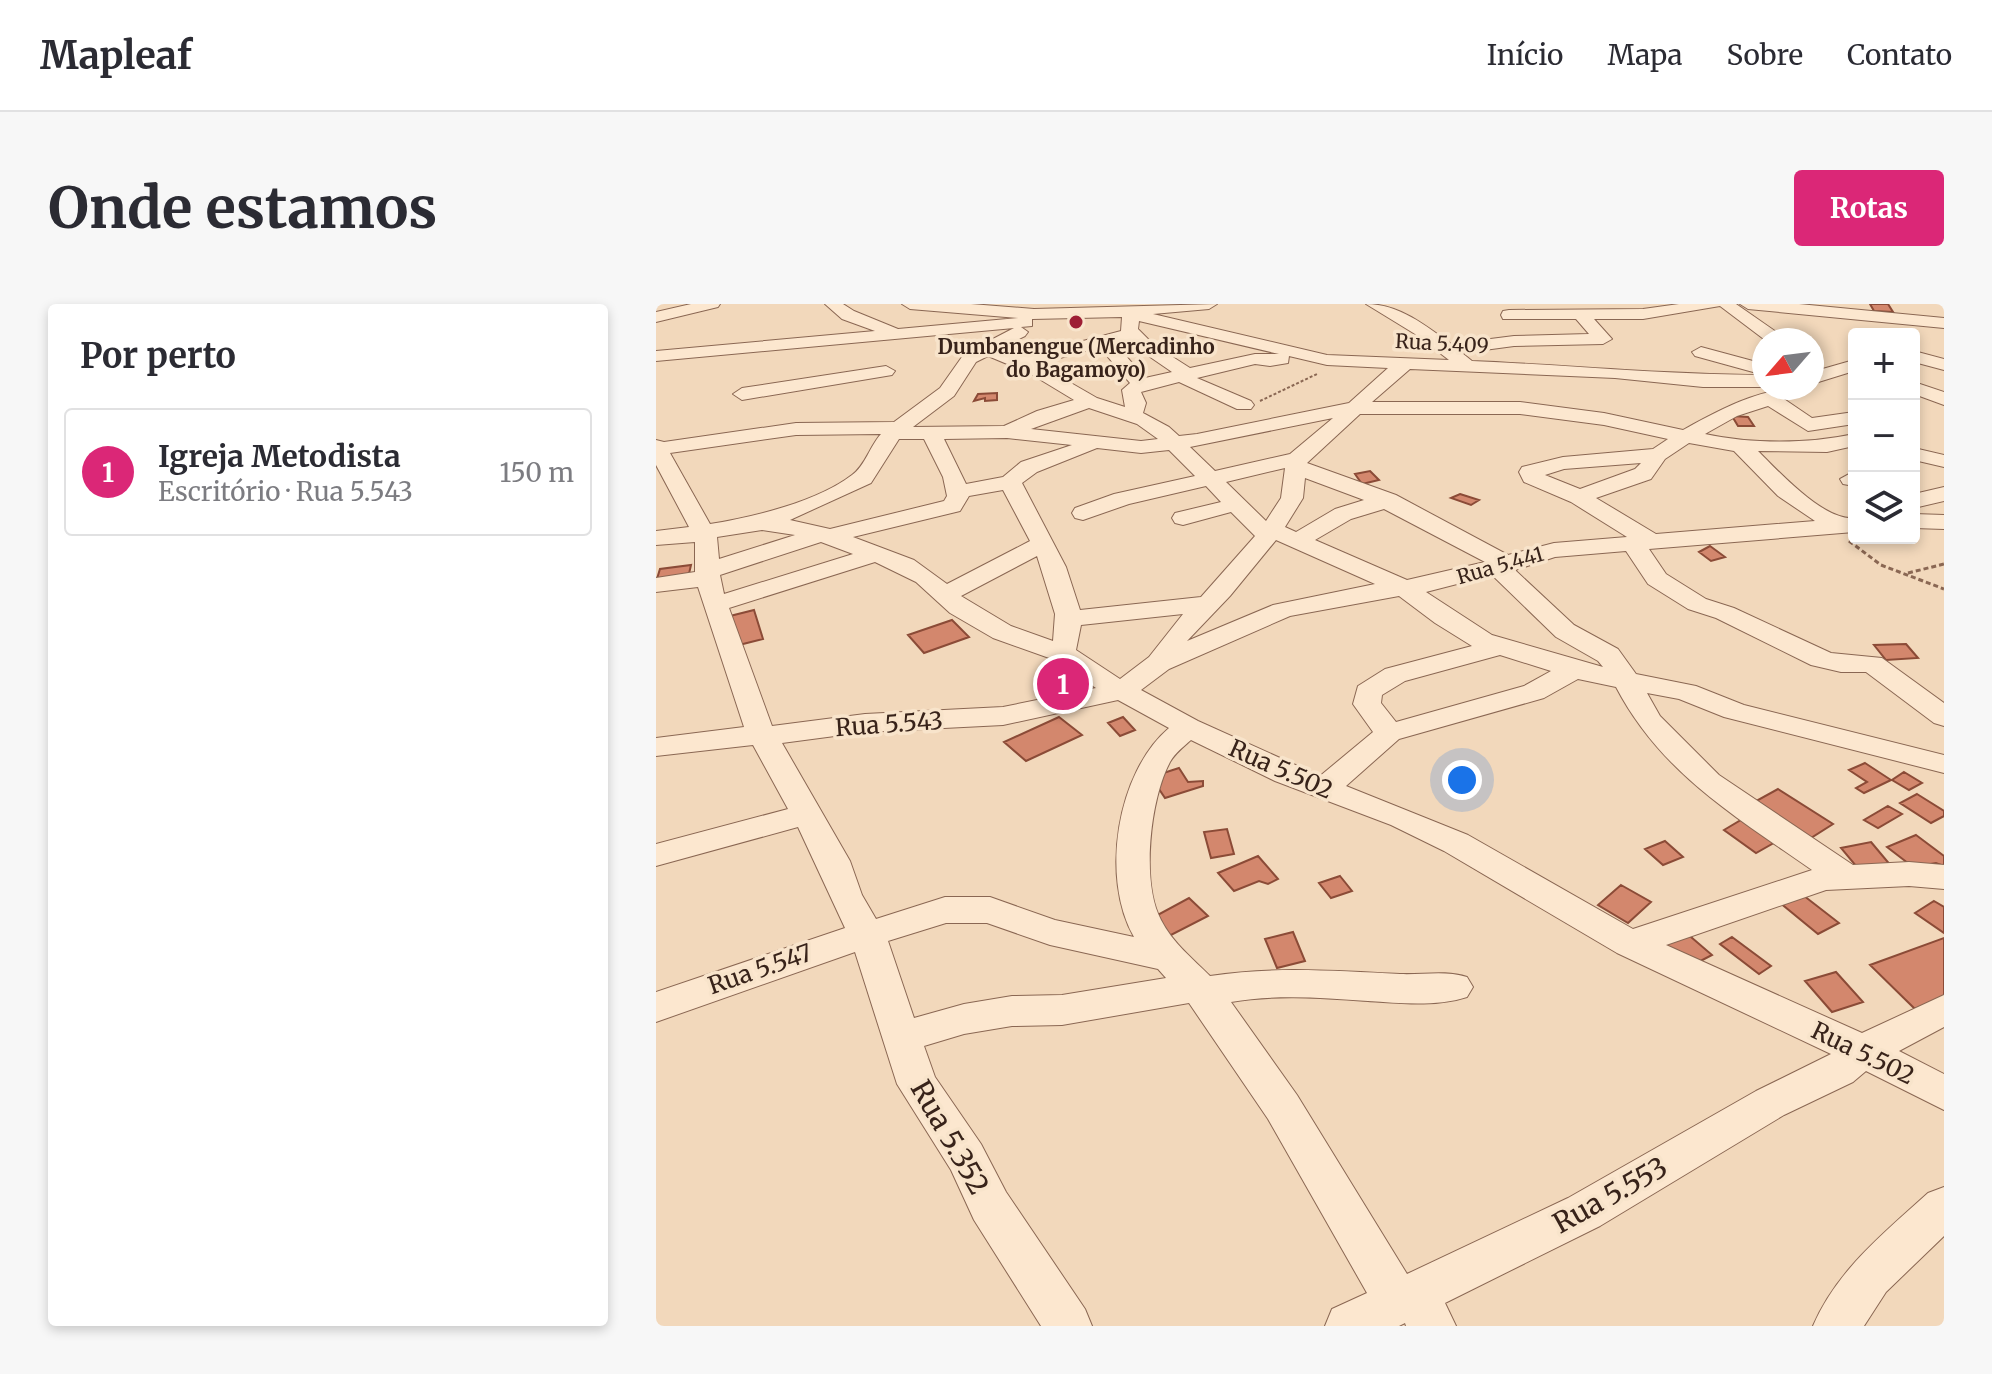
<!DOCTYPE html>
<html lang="pt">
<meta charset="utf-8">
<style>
body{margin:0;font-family:Merriweather,serif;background:#f7f7f7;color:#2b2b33}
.controls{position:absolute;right:24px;top:24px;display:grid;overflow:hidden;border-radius:8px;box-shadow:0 4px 12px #0003}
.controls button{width:72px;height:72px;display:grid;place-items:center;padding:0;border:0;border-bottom:2px solid #e1e1e2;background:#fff;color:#2b2b33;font:40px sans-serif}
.compass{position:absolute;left:1096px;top:24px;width:72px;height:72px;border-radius:50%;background:#fff;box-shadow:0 4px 12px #0003;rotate:242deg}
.you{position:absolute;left:806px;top:476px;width:28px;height:28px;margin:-20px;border:6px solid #fff;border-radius:50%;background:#1a73e8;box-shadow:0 0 0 12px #1a73e833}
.badge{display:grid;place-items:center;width:52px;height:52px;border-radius:50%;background:#db2777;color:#fff;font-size:26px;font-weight:700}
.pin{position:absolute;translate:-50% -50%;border:4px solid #fff;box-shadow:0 2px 8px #0006}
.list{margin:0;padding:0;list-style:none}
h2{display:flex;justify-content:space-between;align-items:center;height:104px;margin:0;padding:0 32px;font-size:34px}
h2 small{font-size:26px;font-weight:400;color:#7c7c81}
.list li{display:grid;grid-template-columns:52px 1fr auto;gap:24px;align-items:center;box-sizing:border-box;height:128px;margin:0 16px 16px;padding:0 16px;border:2px solid #e1e1e2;border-radius:8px}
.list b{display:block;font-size:30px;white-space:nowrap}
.list p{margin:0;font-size:26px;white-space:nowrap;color:#7c7c81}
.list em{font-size:26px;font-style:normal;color:#7c7c81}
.icon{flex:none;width:44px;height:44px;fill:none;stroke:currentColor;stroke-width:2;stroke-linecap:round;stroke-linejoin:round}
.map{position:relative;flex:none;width:1288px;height:1022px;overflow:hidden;border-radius:8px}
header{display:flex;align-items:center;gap:48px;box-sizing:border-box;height:112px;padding:0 40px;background:#fff;border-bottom:2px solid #e1e1e2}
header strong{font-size:38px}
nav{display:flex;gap:44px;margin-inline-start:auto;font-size:28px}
.intro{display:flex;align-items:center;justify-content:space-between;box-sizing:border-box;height:192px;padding:0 48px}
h1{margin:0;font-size:56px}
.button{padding:20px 36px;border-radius:8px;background:#db2777;color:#fff;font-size:28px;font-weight:700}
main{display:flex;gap:48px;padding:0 48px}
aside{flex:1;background:#fff;border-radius:8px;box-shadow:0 4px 12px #0003}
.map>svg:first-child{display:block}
.building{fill:#d3876d;stroke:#8b4b37;stroke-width:2}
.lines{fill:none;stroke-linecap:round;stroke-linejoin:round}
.minor-casing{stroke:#8a6753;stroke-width:2}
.path-far1{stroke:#8a6753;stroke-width:2;stroke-dasharray:3 2;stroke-linecap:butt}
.path{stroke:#8a6753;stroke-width:3;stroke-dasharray:5 3;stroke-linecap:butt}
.minor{fill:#fce7cf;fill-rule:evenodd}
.poi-dot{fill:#9e1e34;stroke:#f8e4cb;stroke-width:3}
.labels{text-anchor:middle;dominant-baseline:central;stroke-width:7;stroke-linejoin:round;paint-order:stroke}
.far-street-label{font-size:20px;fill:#38231a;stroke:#f8e4cb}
.far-poi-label{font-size:20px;font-weight:bold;fill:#38231a;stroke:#f8e4cb}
.street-label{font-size:24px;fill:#38231a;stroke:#f8e4cb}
.near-street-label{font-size:28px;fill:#38231a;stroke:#f8e4cb}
</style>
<header>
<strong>Mapleaf</strong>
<nav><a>Início</a><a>Mapa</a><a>Sobre</a><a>Contato</a></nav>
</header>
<div class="intro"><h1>Onde estamos</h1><a class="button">Rotas</a></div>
<main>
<aside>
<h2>Por perto<small></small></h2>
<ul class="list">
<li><span class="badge">1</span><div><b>Igreja Metodista</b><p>Escritório · Rua 5.543</p></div><em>150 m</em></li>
</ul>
</aside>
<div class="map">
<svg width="1288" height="1022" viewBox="0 0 1288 1022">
<rect width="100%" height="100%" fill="#f2d8bb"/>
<!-- building -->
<path class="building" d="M1214 0H1232L1237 8 1218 7Z
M341 89V96L329 97V94L318 97 322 90Z
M1076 112 1092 113 1098 122H1082Z
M714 167 723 176 706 180 699 170Z
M804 190 823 196 815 201 795 194Z
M1054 242 1069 253 1055 257 1043 248Z
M35 261 32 274 0 278 4 265Z
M98 306 107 335 79 342 70 313Z
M296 316 313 333 268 349 252 331Z
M1250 340 1262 354 1230 356 1218 341Z
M403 413 426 431 370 457 348 438Z
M467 413 479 426 464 432 452 419Z
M1209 459 1235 476 1208 489 1200 484 1211 478 1193 466Z
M523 464 532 478 547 477V482L509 494 495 473Z
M1248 468 1266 479 1253 486 1236 476Z
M1122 485 1177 520 1147 539 1091 502Z
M1261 490 1288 507V512L1275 519 1244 499Z
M1232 502 1246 510 1222 524 1208 516Z
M1090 513 1123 536 1100 549 1068 526Z
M571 525 578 550 555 554 548 528Z
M1260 531 1288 552V562L1280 559 1257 563 1231 543Z
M1009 537 1027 553 1007 561 989 545Z
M1215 538 1236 563 1205 568 1185 544Z
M602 552 622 575 612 580 603 577 578 587 562 569Z
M684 572 696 587 675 594 663 579Z
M965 581 995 598 972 619 942 601Z
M1143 588 1183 619 1162 630 1123 598Z
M533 594 552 612 513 632 496 614Z
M1278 597 1288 603V629L1259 609Z
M1028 627 1056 651 1033 663 1005 639Z
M637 628 649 657 621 664 609 635Z
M1076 633 1115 662 1103 670 1064 640Z
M1288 634V694L1259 705 1214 661Z
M1180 668 1207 698 1176 708 1149 677Z"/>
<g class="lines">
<defs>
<path id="minor" d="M35 0H64L62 3 0 18V8Z
M169 0H187L198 7 242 25 362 14 254 5 246 0H315L378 5 561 0 553 5 497 10 671 51 793 56 759 30 710 0C743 0 769 21 795 40L858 32 933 30 920 15H847L845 11 847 7 853 6 987 5 1023 0H1080L1126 32 1129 36H1109L1064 2 987 15H938L956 35 947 40 858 42 806 49 816 57C913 61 1011 71 1108 71L1039 52 1036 48 1045 43 1108 60V83H1047L959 74 754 65 716 98H864L948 109 1027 126C1063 106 1104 84 1144 84L1128 95 1156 114 1198 108V120L1152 127 1112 102 1081 112 1049 130C1095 140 1152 140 1198 130V142L1171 148 1102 147C1123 168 1168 217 1198 214V228L993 245 1010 270 1050 295 1078 304 1175 349 1226 354 1288 399V422L1278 419 1210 368H1185L1155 361 1060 314 1032 305 992 280 970 247 899 253 859 266 918 321 962 345 980 370 1040 382 1088 401 1288 451V469L1068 413 1023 395 991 389 1004 412 1063 471 1197 561 1253 558 1288 561V585L1253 582 1170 586 1010 641 1206 729 1288 691V723L1243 747 1288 770V806L1210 767 1197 778 1128 811 944 922 789 999 800 1022H750L749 1019 743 1022H669L676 1005 711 989 612 815 533 699 406 721 356 722 308 730 268 742 279 773 325 840 350 888 429 1005 436 1022H385L318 916 295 866 241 780 199 648 0 718V688L189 624 142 523 0 562V540L132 505 97 441 0 452V434L88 423 42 283 0 288V274L39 268V238L0 241V227L33 223 0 161V136L8 138 140 119 238 118 284 84 308 50 358 24 0 57V47L219 27 186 15ZM466 13 465 27 366 53 345 44 369 32 372 28 365 23 376 22V15ZM483 17 623 50H599L534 64 498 41 482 25ZM470 36 458 43 452 53 474 79 466 86 469 103 441 94 382 60ZM481 44 516 68 489 74 470 52ZM332 52 375 70 418 96 381 107 348 122 257 123 298 92 320 58ZM633 52 671 61 732 64 693 99 541 130 523 132 513 123 487 109 490 99 485 88 523 78 581 105H595L598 101 595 97 541 74 599 60 614 62 632 59ZM433 104 481 120 502 135 485 137 375 125ZM704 110H864L948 121 1012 135 997 145 907 153 866 163 863 168 868 178 915 198 971 233 898 239 852 251 740 191 651 159ZM677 114 634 150 559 167 534 143ZM225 130C214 142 209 162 196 171 161 198 97 213 54 220L14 149 140 131ZM351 134 416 141 365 158 347 173 310 180 288 135ZM243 135H268L287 173 291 192 288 197 174 225 134 216 215 179ZM1033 139 1078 147 1122 192 1159 217 1000 230 940 194 995 175 1009 155ZM441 144 485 149 513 146 539 172 458 190 419 204 416 209 419 214 427 216 473 200 550 182 565 198 519 209 516 214 519 219 527 221 575 208 599 232 545 293 424 306 410 263 366 179 381 168ZM985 159 979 165 924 185 889 171 908 165ZM629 164 625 194 610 217 570 178ZM649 174 708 196 679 205 640 228 629 223 647 194ZM347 186 374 237 291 280 258 256 197 233 304 207 313 192ZM728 205 829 258 751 276 659 236 695 215ZM106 226 139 231 63 255 61 233ZM620 236 719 280 617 301 531 337 574 292ZM165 238 197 250 68 290 64 271ZM381 252 399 310 397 337 355 322 305 292ZM219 258 260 278 294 309 337 334 396 355 440 384 347 403 209 410 116 422 73 304ZM836 271 900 333 942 357 947 363 836 331 770 288ZM743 292 779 319 816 342 729 365 702 382 697 400 717 428 664 472 542 417 485 386 513 365 634 312ZM527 310 493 353 464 375 420 346 425 321ZM844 351 895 367 868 382 740 418 725 399 726 391 749 377ZM922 375 960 383C1005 469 1079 512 1156 566L977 625 812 531 690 482 743 435 888 394ZM462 396 513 424C461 468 444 574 478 633L399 616 334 593H289L220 615 206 591 194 557 126 439 209 428 347 421ZM535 436 619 477 735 521 788 547 961 649 1175 750 1100 787 912 894 751 970 641 791 575 698C621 690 666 694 712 697 744 699 780 703 811 693L817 683 811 673C789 666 767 671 744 670 678 667 620 662 554 672 537 655 516 638 505 616 485 579 494 495 514 458 519 449 527 443 535 436ZM290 619H331L394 641 502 665 510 674 406 691 356 692 308 700 258 714 232 637Z
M1084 0H1143L1288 14V24L1092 5Z
M1258 47 1288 55V66L1258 58Z
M1198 56V67L1156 80V68Z
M230 62 239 67 236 71 86 96 77 90 86 84Z
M1258 78 1288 88V101L1258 90Z
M1258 144 1288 151V163L1258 156Z
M1195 169H1198V182L1187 180 1184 175Z
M1288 183V197L1258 204V190Z
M1258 210 1288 211V225L1258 224Z
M1288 883V932L1230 988 1208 1022H1157C1181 966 1228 929 1272 889Z"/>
</defs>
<!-- minor casing -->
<use href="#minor" class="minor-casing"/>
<!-- path-far1 -->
<path class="path-far1" d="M604 97 661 70"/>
<!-- path -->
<path class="path" d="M1193 237 1225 261 1288 285
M1252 269 1288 260"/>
<!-- minor -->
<use href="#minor" class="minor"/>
</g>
<!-- markers -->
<circle class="poi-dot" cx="420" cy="18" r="8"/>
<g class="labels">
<!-- far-street labels -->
<g class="far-street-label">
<text transform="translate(786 39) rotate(3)">Rua 5.409</text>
<text transform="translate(844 261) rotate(-16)">Rua 5.441</text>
</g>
<!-- far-poi labels -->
<g class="far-poi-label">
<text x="420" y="42">Dumbanengue (Mercadinho<tspan x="420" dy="23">do Bagamoyo)</tspan></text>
</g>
<!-- street labels -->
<g class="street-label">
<text transform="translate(233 420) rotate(-4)">Rua 5.543</text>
<text transform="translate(625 465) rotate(24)">Rua 5.502</text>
<text transform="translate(104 665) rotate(-19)">Rua 5.547</text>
<text transform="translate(1207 749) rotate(26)">Rua 5.502</text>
</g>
<!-- near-street labels -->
<g class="near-street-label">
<text transform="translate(294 833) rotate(60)">Rua 5.352</text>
<text transform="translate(954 891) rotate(-29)">Rua 5.553</text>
</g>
</g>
</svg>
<div class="controls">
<button>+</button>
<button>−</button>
<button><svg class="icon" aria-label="layers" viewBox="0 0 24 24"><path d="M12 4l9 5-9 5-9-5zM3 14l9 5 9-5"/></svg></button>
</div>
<svg class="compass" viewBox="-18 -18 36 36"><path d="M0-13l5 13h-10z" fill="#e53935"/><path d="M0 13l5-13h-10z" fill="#7c7c81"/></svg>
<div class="you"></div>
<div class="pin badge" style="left:407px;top:380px">1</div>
</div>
</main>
